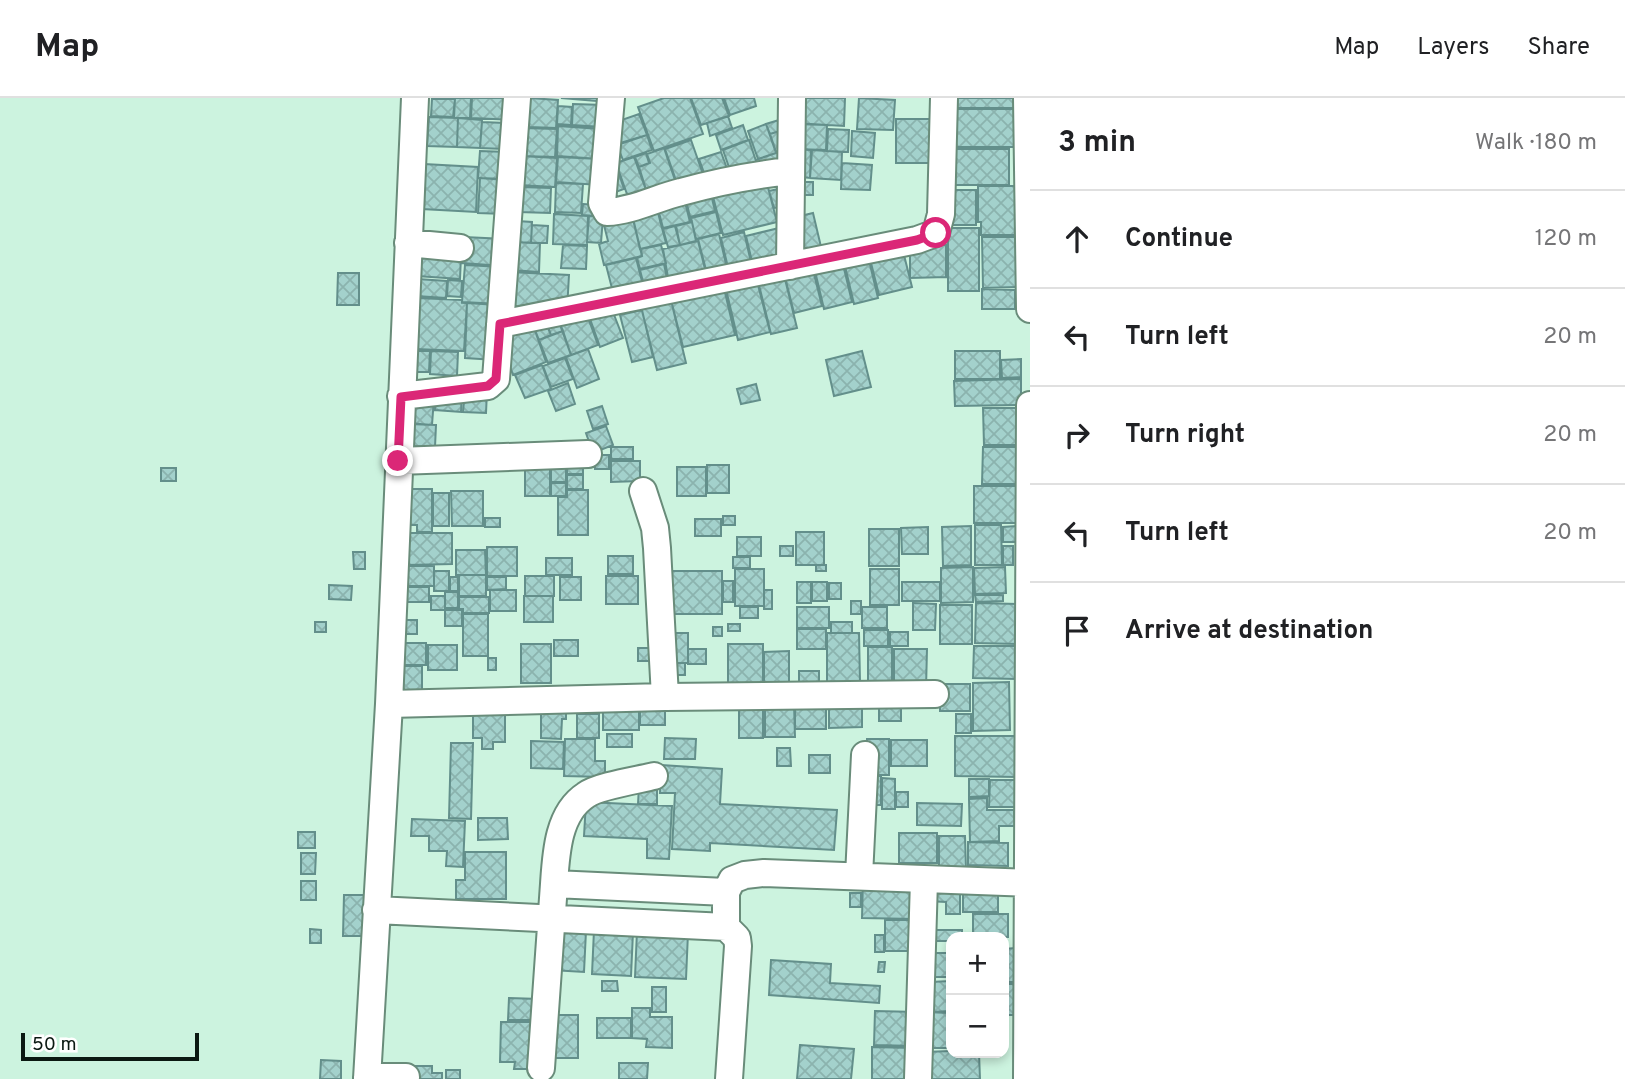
<!DOCTYPE html>
<meta charset="utf-8">
<style>
body{margin:0;font-family:Overpass,sans-serif;background:#f6f6f6;color:#202124}
.controls{position:absolute;right:21px;bottom:21px;display:grid;overflow:hidden;border-radius:14px;box-shadow:0 4px 10px #0003}
.controls button{width:63px;height:63px;display:grid;place-items:center;padding:0;border:0;border-bottom:2px solid #e0e0e0;background:#fff;color:#202124;font:35px sans-serif}
.scale{position:absolute;left:21px;bottom:18px;width:178px;box-sizing:border-box;padding-left:7px;border:4px solid #0b1912;border-top:0;font-size:19px;line-height:24px;white-space:nowrap;color:#0b1912;-webkit-text-stroke:5px #fff;paint-order:stroke}
.stop{position:absolute;width:21px;height:21px;margin:-16px;border:5px solid #db2777;border-radius:50%;background:#fff}
.stop.end{background:#db2777;border-color:#fff;box-shadow:0 2px 7px #0008}
.list{margin:0;padding:0;list-style:none}
h2{display:flex;justify-content:space-between;align-items:center;height:91px;margin:0;padding:0 28px;font-size:30px}
h2 small{font-size:23px;font-weight:400;color:#757577}
.list li{display:grid;grid-template-columns:46px 1fr auto;gap:21px;align-items:center;box-sizing:border-box;height:98px;padding:0 28px;border-top:2px solid #e0e0e0}
.list b{display:block;font-size:26px;white-space:nowrap}
.list em{font-size:23px;font-style:normal;color:#757577}
.icon{flex:none;width:38px;height:38px;fill:none;stroke:currentColor;stroke-width:2;stroke-linecap:round;stroke-linejoin:round}
.map{position:relative;flex:none;width:1030px;height:981px;overflow:hidden}
header{display:flex;align-items:center;gap:42px;box-sizing:border-box;height:98px;padding:0 35px;background:#fff;border-bottom:2px solid #e0e0e0}
header strong{font-size:33px}
nav{display:flex;gap:38px;margin-inline-start:auto;font-size:24px}
main{display:flex}
aside{flex:1;background:#fff}
.map>svg:first-child{display:block}
.building{fill:url(#building-cross-hatch);stroke:#638f8b;stroke-width:2}
.lines{fill:none;stroke-linecap:round;stroke-linejoin:round}
.minor-casing{stroke:#698c7a;stroke-width:30}
.minor{stroke:#fff;stroke-width:26}
.route{stroke:#db2777;stroke-width:9}
</style>
<header>
<strong>Map</strong>
<nav><a>Map</a><a>Layers</a><a>Share</a></nav>
</header>
<main>
<div class="map">
<svg width="1030" height="981" viewBox="0 0 1030 981">
<defs>
<pattern id="building-cross-hatch" width="8" height="8" patternUnits="userSpaceOnUse" patternTransform="scale(1.75)"><rect width="8" height="8" fill="#a3d1cc"/><path d="M0 0l8 8M0 8l8-8" fill="none" stroke="#8bb3ae"/></pattern>
</defs>
<rect width="100%" height="100%" fill="#ccf3df"/>
<!-- building -->
<path class="building" d="M455 0H471L470 20H454Z
M472 0H515L514 22 471 20Z
M530 0 558 2 556 30 529 29Z
M561 0H608V4Z
M664 0H690L703 36 654 53 638 9Z
M691 0H722L729 18 701 27Z
M724 0H754L756 8 730 17Z
M796 0H845L844 28 794 25Z
M859 0 895 2 893 32 857 31Z
M946 0H1017V10H946Z
M432 1H455L453 19 431 18Z
M573 6 604 7 603 29 572 27Z
M558 8 572 9 571 27 557 26Z
M945 11H1015V49H945Z
M639 16 647 37 617 46 610 26Z
M728 18 732 30 710 38 707 25Z
M429 19 458 20 457 49 427 48Z
M458 20 482 22 480 50 457 49Z
M896 21H940V65H896Z
M779 22 783 32 770 36 766 26Z
M482 24 505 25 504 51 480 50Z
M766 26 776 55 758 61 748 33Z
M796 26 827 27 826 52 794 51Z
M743 27 748 42 721 52 716 37Z
M558 28 601 31 600 61 557 58Z
M523 30 557 31 555 59 521 58Z
M828 31 849 32 848 54 827 53Z
M783 32 789 50 776 54 770 36Z
M852 33 875 35 873 60 851 58Z
M647 37 652 52 623 62 617 47Z
M691 42 705 82 679 91 665 51Z
M749 42 757 66 731 75 723 52Z
M664 50 678 91 649 101 639 69 650 65 647 56Z
M792 51 811 52 810 80 791 78Z
M948 51H1009V87H948Z
M784 52 789 66 761 76 756 62Z
M812 52 842 54 841 82 810 80Z
M480 53 508 54 507 81 478 80Z
M721 54 729 76 707 83 699 61Z
M646 55 649 65 639 69 635 59Z
M521 58 557 60 555 89 519 87Z
M558 59 600 61 599 87 556 84Z
M634 59 646 92 628 99 616 65Z
M842 65 872 67 870 92 841 91Z
M424 66 478 69 476 114 422 111Z
M618 73 624 91 613 95 606 77Z
M765 78 777 124 723 137 711 91Z
M480 80 506 82 505 116 478 115Z
M793 84H813V97H793Z
M556 85 583 86 581 115 555 114Z
M978 88H1022L1023 137H981V124H978Z
M521 89 551 90 550 115 519 114Z
M783 90 787 107 774 110 769 93Z
M710 92 715 113 690 119 685 98Z
M947 92H976V127H947Z
M684 100 690 124 663 130 657 107Z
M583 106 596 107V118L582 117Z
M657 111 666 145 640 151 632 117Z
M716 114 721 135 696 141 691 120Z
M813 115 822 153 801 158 792 120Z
M554 116 588 118 587 147 553 146Z
M632 116 642 158 604 167 599 146 608 143 603 123Z
M589 118 603 119 601 145 587 144Z
M517 123 532 124 531 145 516 144Z
M692 124 696 143 680 147 676 128Z
M532 127 548 128 547 145H531Z
M675 128 680 147 668 149 663 131Z
M779 130 787 164 754 172 746 138Z
M948 130H979V193H948Z
M744 134 753 173 730 178 721 140Z
M719 136 729 179 706 172 698 141Z
M464 139 505 141 503 168 462 165Z
M982 139H1021L1022 189 983 190Z
M698 143 705 171 670 191 663 151Z
M512 144 540 145 539 174 511 172Z
M563 147 587 148 586 171 561 170Z
M661 147 666 165 640 171 637 160 642 158 641 151Z
M910 147H946V179L910 180Z
M902 149 912 189 879 197 869 157Z
M419 156 461 158 460 181 417 178Z
M868 158 878 200 854 206 844 164Z
M636 160 645 195 615 202 606 167Z
M842 162 852 204 824 211 814 169Z
M664 166 669 190 646 196 640 172Z
M465 167 502 169 500 206 462 204Z
M812 168 822 208 794 215 784 175Z
M510 174 569 177 567 212 508 209Z
M338 175H359V207H337Z
M784 177 797 230 771 236 758 183Z
M756 179 770 234 738 242 725 187Z
M417 181 447 183 446 200 416 198Z
M448 182 462 183 461 199 447 198Z
M723 186 735 237 683 249 670 198Z
M982 191 1015 192V211H982Z
M670 198 686 265 657 272 640 205Z
M418 200 462 202V205H467L464 253 415 251Z
M467 205 498 207 495 262 465 260Z
M611 209 623 240 600 249 589 218Z
M642 212 653 259 632 264 620 217Z
M586 214 598 247 571 257 559 224Z
M557 219 563 233 551 237 546 223Z
M545 223 551 237 539 242 533 227Z
M533 227 546 264 513 277 500 240Z
M563 233 571 257 548 265 539 242Z
M588 251 599 281 577 290 566 259Z
M415 253H430L429 274H414Z
M431 253 458 254 457 278 430 276Z
M862 253 871 289 834 298 826 262Z
M955 253H1000V281H955Z
M565 260 573 281 551 289 543 268Z
M1021 261V279L1002 280 1001 262Z
M542 267 551 291 525 300 515 277Z
M1021 281V307L955 308 954 283Z
M568 285 575 306 556 313 548 293Z
M756 286 760 302 741 306 737 291Z
M465 292 487 293 486 315 463 314Z
M436 295 462 296 461 314 435 312Z
M409 298 434 300 432 327 408 325Z
M602 308 608 326 593 331 587 313Z
M983 310H1017V347H984Z
M409 326 436 327 435 349 407 348Z
M606 328 613 347 593 355 586 335Z
M611 349H633V361H611Z
M983 349H1017L1016 386H982Z
M595 357H609V371H595Z
M525 360H550V398H525Z
M551 362H566V384H551Z
M611 363H640V383L611 384Z
M567 366H583V376H567Z
M707 367H729V395H707Z
M677 369H706V398H677Z
M161 370H176V383H161Z
M567 377H583V391H567Z
M551 385H566V398H551Z
M974 388H1016V425H974Z
M405 391H432V434H417V427H405Z
M567 392H588V437H558V399H567Z
M451 393H483V428H452Z
M433 395H449V428H433Z
M723 418H735V427H723Z
M485 420H500V429H485Z
M695 421H721V438H695Z
M975 427H1001L1002 467H975Z
M971 428V467L943 468 942 429Z
M1016 428V444H1003V429Z
M928 429V456H902L901 430Z
M869 431H899V468H869Z
M796 434H824V467H796Z
M407 435H452V466L407 467Z
M737 439H761V458H737Z
M780 448H793V458H780Z
M1003 448H1013V467H1003Z
M487 449H517V478H487Z
M456 452H485L486 477H456Z
M353 454H365V471H354Z
M608 458H633V476H608Z
M733 459H750V470H733Z
M546 460H572V477H546Z
M816 467H826V473H816Z
M403 468H434V488H403Z
M973 469V504L941 505V470Z
M1005 469 1006 495 975 496 974 470Z
M735 471H764V508H735Z
M870 471H899V507H870Z
M434 473H449V493H434Z
M665 473H722V516H665Z
M459 477H486V498H459Z
M525 478H554V498H525Z
M606 478H638V506H606Z
M450 479H458V493H450Z
M487 479H506V491L487 492Z
M560 479H581V502H560Z
M723 483H733V504H723Z
M797 484H811V505H797Z
M812 484H827V503H812Z
M902 484H940V503H902Z
M829 485H841V501H829Z
M329 487 352 488 351 502 329 501Z
M405 489H429V504H405Z
M490 492H516V513H490Z
M764 492H772V511H764Z
M445 494H458V510H445Z
M975 497H1003V503L976 504Z
M431 498H445V512H431Z
M524 498H553V524H524Z
M459 499H489V515H463V511H459Z
M851 503H861V516H851Z
M913 505 936 506 935 532H913Z
M976 505 1020 506 1019 546 975 545Z
M940 507H972V546H940Z
M740 509H758V520H740Z
M797 509H829V530H797Z
M862 509H887V530H862Z
M445 512H462V528H445Z
M463 516H488V558H463Z
M399 522H417V536H399Z
M315 524H326V534H315Z
M831 524H852V535H831Z
M728 526H740V533H728Z
M713 529H722V538H713Z
M797 531H826V551H797Z
M864 532H888V548H864Z
M890 534H908V548H890Z
M666 535H688V565H666Z
M827 535H859L860 584H827Z
M554 542H578V558H554Z
M397 545H426V567H397Z
M521 546H551V585H521Z
M728 546H763V594H728Z
M428 547H457V572H428Z
M974 548H1016V581L973 580Z
M868 549H892V589H868Z
M638 550H656V563H638Z
M688 551H706V566H688Z
M894 551H927L926 591 894 590Z
M789 553V591H764V554Z
M488 560H496V572H488Z
M671 565H685V577H671Z
M398 568H422V595H398Z
M799 573H819V593H799Z
M1009 584 1010 632 973 633V585Z
M940 586H970V613H940Z
M795 600H826V631H795Z
M901 601V623H879V602Z
M829 602H862V629L829 630Z
M603 603H639V632H603Z
M640 604H665V627H640Z
M739 605H763V640H739Z
M765 605H794L795 639H765Z
M541 613H566V621H562L561 641 541 640Z
M577 616H599V640H577Z
M956 616H971V635H956Z
M473 617H505V644H493V651H482V640H473Z
M607 636H632V649H607Z
M955 638H1018L1017 679 955 678Z
M665 640 696 641 695 661H664Z
M565 641H595V663H605V679L564 678Z
M867 641H889V677H867Z
M891 642H927V668H891Z
M531 643 564 644 563 671 531 670Z
M451 645H473L471 721 449 720Z
M777 650H790L791 668H777Z
M809 657H830V675H809Z
M661 667 722 671 720 706 837 712 834 752 710 745V753L672 751 675 695H660Z
M866 678H881V707H865Z
M882 680 895 681V711H882Z
M969 681H989V698L969 699Z
M990 682H1017L1016 709H989Z
M639 688H657V706H638Z
M896 694H908V709H896Z
M987 700V712H1014L1015 728H999V743L970 744 969 701Z
M586 704 672 708 669 761 647 760V741L584 738Z
M917 705 962 706 961 728 917 727Z
M478 720H507L508 741 478 742Z
M412 721 465 723 463 769 446 768 447 753H429V738H411Z
M298 734H315V750H298Z
M899 735H937V765H899Z
M939 738H965L966 771H939Z
M968 744 1008 745V768L968 767Z
M465 754H506V801H456V782H465Z
M301 755H316L315 776H301Z
M863 781 916 782 915 821 862 820Z
M301 783H316V802H301Z
M928 786H960V816H946V804L928 803Z
M963 793H998V814H963Z
M850 795H861V809H850Z
M344 797H364V838H343Z
M973 816H1008V839H973Z
M885 822H920V853H885Z
M310 831 321 832V845H310Z
M554 831 586 833 584 874 552 872Z
M594 832 633 834 631 878 592 876Z
M933 832H962V839H951V843H933Z
M637 833 688 835 686 881 635 879Z
M875 837H884V854H875Z
M1015 850V884H1004V851Z
M930 855H951V879H930Z
M771 862 831 866 830 885 880 888 879 905 769 897Z
M879 864H885L884 874H878Z
M602 883H617L618 893H602Z
M951 883V913L931 914 930 884Z
M1004 886H1016V917H1004Z
M652 889H666V914H652Z
M509 900 539 901V922H508Z
M632 910H650V919H672V950L646 949 647 941 632 940Z
M875 913 917 914 915 948 874 947Z
M924 914 951 915V950H923Z
M547 917H578V960H547Z
M1004 919H1007V947H1004Z
M597 920H631V940H597Z
M501 924H537L536 971H514L515 964H500Z
M800 947 854 951 851 981H797Z
M872 949 914 950V981H872Z
M951 953 979 955 980 981H926L925 954Z
M321 962 341 963V981H320Z
M619 965H648L647 981H619Z
M409 968H432V975H442V981H409Z
M446 972H460V981H446Z"/>
<g class="lines">
<defs>
<path id="minor" d="M611 0 602 105 607 114C632 113 656 100 681 94 717 84 753 77 790 73
M1027 0 1030 211
M408 145 460 150
M790 168 792 0
M500 226 917 142 936 135 941 116 944 0
M401 298 488 288 496 281 517 0
M398 363 588 356
M643 393 655 430 657 450 665 599
M389 606 665 599 935 596
M859 778 865 657
M554 786C556 755 558 715 586 697 598 688 638 682 654 678
M726 794 732 782 745 777 764 775 1030 785
M376 812 726 829 737 840 738 848 729 981
M541 970 554 786 726 794V829
M367 979H406
M367 981 389 606 415 0
M918 981 924 782
M1027 981 1030 307"/>
</defs>
<!-- minor casing -->
<use href="#minor" class="minor-casing"/>
<!-- minor -->
<use href="#minor" class="minor"/>
</g>
<g class="lines">
<!-- route -->
<path class="route" d="M398 363 401 299 488 288 496 281 500 226 917 142 936 135"/>
</g>
</svg>
<div class="controls">
<button>+</button>
<button>−</button>
</div>
<div class="scale">50 m</div>
<div class="stop" style="left:936px;top:135px"></div>
<div class="stop end" style="left:398px;top:363px"></div>
</div>
<aside>
<h2>3 min<small>Walk · 180 m</small></h2>
<ul class="list">
<li><svg class="icon" aria-label="ahead" viewBox="0 0 24 24"><path d="M12 20V5M6 11l6-6 6 6"/></svg><div><b>Continue</b></div><em>120 m</em></li>
<li><svg class="icon" aria-label="left" viewBox="0 0 24 24"><path d="M17 20v-9H6M10 6l-5 5 5 5"/></svg><div><b>Turn left</b></div><em>20 m</em></li>
<li><svg class="icon" aria-label="right" viewBox="0 0 24 24"><path d="M7 20v-9h11M14 6l5 5-5 5"/></svg><div><b>Turn right</b></div><em>20 m</em></li>
<li><svg class="icon" aria-label="left" viewBox="0 0 24 24"><path d="M17 20v-9H6M10 6l-5 5 5 5"/></svg><div><b>Turn left</b></div><em>20 m</em></li>
<li><svg class="icon" aria-label="arrive" viewBox="0 0 24 24"><path d="M6 21V4h12l-3 4 3 4H6"/></svg><div><b>Arrive at destination</b></div></li>
</ul>
</aside>
</main>
